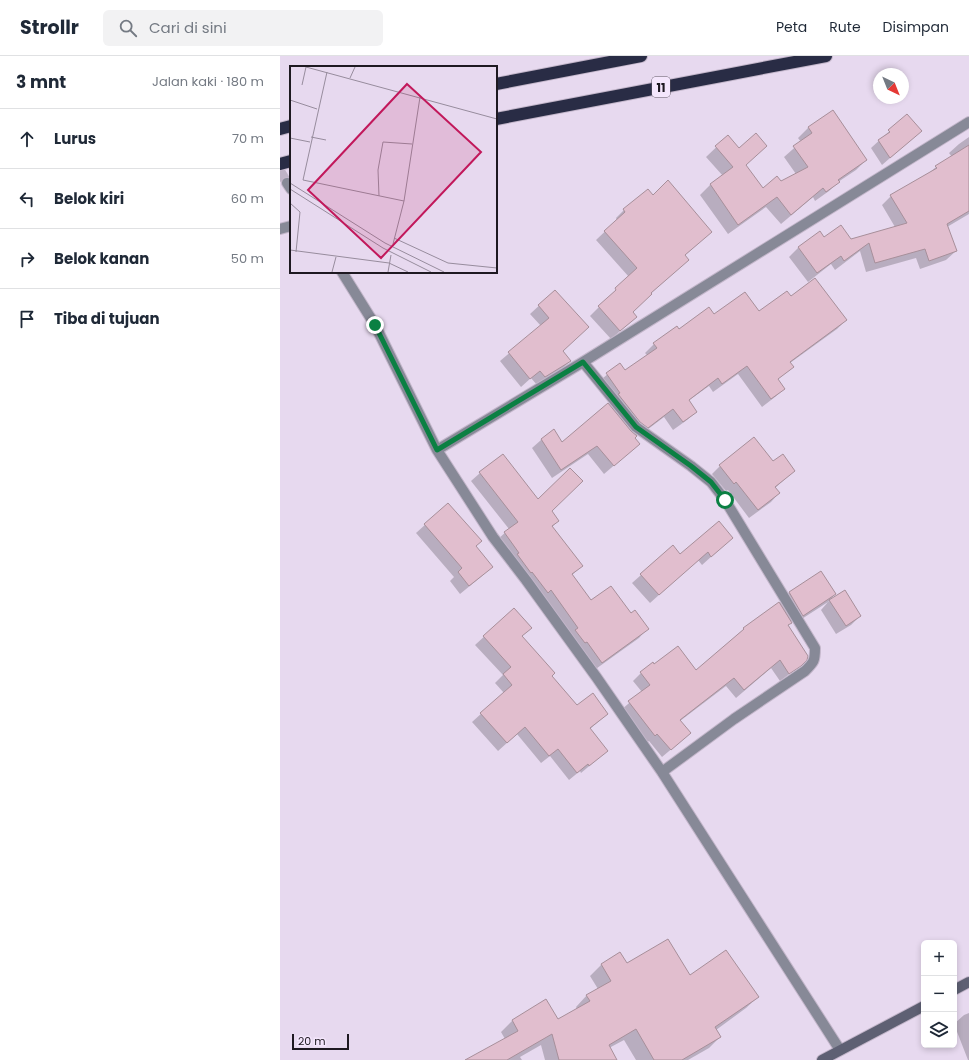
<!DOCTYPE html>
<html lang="id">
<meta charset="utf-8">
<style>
body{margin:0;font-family:Poppins,sans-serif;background:#f2f2f3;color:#1f2937}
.controls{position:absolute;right:12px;bottom:12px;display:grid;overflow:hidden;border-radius:6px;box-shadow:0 2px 6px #0003}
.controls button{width:36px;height:36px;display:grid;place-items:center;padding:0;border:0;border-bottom:1px solid #e0e1e3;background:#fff;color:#1f2937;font:20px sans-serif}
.compass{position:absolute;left:593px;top:12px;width:36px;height:36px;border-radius:50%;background:#fff;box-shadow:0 2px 6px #0003;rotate:137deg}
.scale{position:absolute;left:12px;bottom:10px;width:57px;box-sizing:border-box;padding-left:4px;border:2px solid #1e1921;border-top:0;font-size:11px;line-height:14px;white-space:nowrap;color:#1e1921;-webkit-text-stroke:3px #f4e6fc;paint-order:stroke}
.stop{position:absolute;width:12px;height:12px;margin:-9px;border:3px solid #0b8043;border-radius:50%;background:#fff}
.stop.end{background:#0b8043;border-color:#fff;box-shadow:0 1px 4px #0008}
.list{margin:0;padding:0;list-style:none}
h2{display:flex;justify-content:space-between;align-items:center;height:52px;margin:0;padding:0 16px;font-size:17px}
h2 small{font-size:13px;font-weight:400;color:#747a83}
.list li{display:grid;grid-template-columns:26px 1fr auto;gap:12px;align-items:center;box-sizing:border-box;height:60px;padding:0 16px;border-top:1px solid #e0e1e3}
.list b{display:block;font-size:15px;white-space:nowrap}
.list em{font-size:13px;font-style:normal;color:#747a83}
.icon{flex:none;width:22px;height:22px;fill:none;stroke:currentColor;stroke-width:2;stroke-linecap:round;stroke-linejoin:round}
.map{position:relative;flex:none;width:689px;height:1004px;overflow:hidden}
header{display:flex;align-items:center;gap:24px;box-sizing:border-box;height:56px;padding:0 20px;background:#fff;border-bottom:1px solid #e0e1e3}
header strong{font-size:19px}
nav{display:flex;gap:22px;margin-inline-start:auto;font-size:14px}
.search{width:280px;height:36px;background:#f2f2f3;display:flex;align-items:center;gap:10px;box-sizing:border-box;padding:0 14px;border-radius:6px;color:#747a83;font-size:15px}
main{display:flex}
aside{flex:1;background:#fff}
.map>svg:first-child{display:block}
.shadow{fill:#0003}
.building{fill:#e1bece;stroke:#a78f9a}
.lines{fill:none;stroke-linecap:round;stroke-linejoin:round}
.street-tunnel{stroke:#bfb3c6;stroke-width:10;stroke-dasharray:10 5;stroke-linecap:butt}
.street-casing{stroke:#c3b6ca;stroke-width:12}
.secondary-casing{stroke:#c3b6ca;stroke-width:12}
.highway-casing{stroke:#c3b6ca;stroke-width:14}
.street{stroke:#878997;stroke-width:10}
.secondary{stroke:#5e6073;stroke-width:10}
.highway{stroke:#292c45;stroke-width:12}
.route{stroke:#0b8043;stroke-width:5}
.labels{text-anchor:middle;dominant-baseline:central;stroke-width:3.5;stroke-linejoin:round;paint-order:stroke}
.shield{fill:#f4e6fc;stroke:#5e5663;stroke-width:1}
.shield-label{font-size:12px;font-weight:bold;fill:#1e1921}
.inset-road{fill:none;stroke:#978c9d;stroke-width:1}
.view{fill:#c2185b;fill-opacity:0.15;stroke:#c2185b;stroke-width:2}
.inset-edge{fill:none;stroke:#1e1921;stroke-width:2}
</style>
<header>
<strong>Strollr</strong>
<div class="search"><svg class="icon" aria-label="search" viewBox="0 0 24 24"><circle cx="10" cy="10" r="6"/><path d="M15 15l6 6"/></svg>Cari di sini</div>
<nav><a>Peta</a><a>Rute</a><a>Disimpan</a></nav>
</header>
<main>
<aside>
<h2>3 mnt<small>Jalan kaki · 180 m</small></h2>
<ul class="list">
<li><svg class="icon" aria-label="ahead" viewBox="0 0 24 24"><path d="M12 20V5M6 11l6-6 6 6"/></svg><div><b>Lurus</b></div><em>70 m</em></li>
<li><svg class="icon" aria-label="left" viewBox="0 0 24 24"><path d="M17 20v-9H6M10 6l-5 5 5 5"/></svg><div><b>Belok kiri</b></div><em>60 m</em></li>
<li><svg class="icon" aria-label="right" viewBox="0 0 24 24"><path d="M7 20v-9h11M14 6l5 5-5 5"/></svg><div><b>Belok kanan</b></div><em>50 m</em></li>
<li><svg class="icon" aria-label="arrive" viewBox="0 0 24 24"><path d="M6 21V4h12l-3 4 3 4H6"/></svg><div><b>Tiba di tujuan</b></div></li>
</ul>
</aside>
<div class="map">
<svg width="689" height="1004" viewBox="0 0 689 1004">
<rect width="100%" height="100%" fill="#e7d9ef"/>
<!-- shadow -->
<path class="shadow" d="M553 55 586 104 576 114 558 126 549 135 535 145 533 141 501 168 486 151 448 178 420 139 430 129 443 120 426 101 448 80 465 109 483 133 501 127 516 118 504 101 521 86 518 82 528 72Z
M627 59 633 82 602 109 591 92Z
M689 81V158L667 171 676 195 666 204 640 213 636 202 586 216 580 195 555 214 551 208 528 226 509 201 518 192 540 176 544 182 571 184 615 171 602 149 611 140 649 117 656 111 672 101 669 97 679 88Z
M344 154 422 184 404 200 399 212 370 238 352 256 356 261 331 283 310 260 349 221 316 184 337 164 336 162Z
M275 235 282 295 290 305 282 313 257 329 251 322 241 331 220 305 261 270 250 258Z
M511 241 566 264 557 273 510 307 512 311 497 324 504 333 495 341 482 351 458 318 433 336 429 330 408 345 416 356 407 364 393 374 384 361 359 380 357 379 354 382 359 388 324 418 308 398 272 422 252 392 261 384 274 375 282 387 328 349 332 346 317 327 340 308 345 316 368 300 365 297 374 288 396 271 399 275 434 259 479 257Z
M222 399 258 445 271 455 278 465 272 471 302 510 292 519 311 546 351 558 367 573 359 582 313 615 216 485 229 473 191 425 200 417Z
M493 406 514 415 495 432 499 437 491 446 469 462 448 434 446 435 432 418 440 410Z
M168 448 195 490 211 511 202 520 180 538 170 525 174 521 136 477Z
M452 482 422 509 418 504 370 547 352 527 361 519 400 499Z
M541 516 555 538 548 546 565 536 580 560 571 569 556 578 541 554 548 546 514 568 512 565 507 570 516 613 500 625 491 612 456 642 446 630 400 665 401 685 382 701 369 685 366 687 341 654 362 636 353 625 361 617 416 615 464 573 501 546 509 537Z
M234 553 251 571 241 581 271 620 297 650 327 658 310 673 327 695 301 717 300 715 289 724 270 700 261 707 237 678 218 695 192 666 224 637 215 627 223 619 195 589Z
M340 897 347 909 409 921 478 941 466 952 436 974 440 981 429 992 408 1004H356L344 984 329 992 336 1004H265L261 989 240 1001 242 1004H187L225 983 221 976 232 965 265 944 278 964 297 953 296 951 307 939 318 933 310 920 321 909Z
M689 957V1004H688L674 968 684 959Z"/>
<!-- building -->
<path class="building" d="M553 54 587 104 558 124 560 126 546 136 543 132 511 159 497 141 458 169 430 128 453 111 435 90 448 79 459 92 476 77 487 90 466 109 483 132 497 120 501 125 528 111 513 90 532 77 528 71Z
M627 58 642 75 610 102 598 84 610 76 608 74Z
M689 89V155L667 168 677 195 649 205 645 193 595 207 589 187 564 205 561 200 537 217 518 191 540 175 544 181 561 169 571 183 627 167 610 139 657 112 655 110Z
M388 124 432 176 405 199 409 204 371 237 372 238 353 256 357 261 340 275 318 250 336 234 335 232 357 212 324 175 345 156 343 153 368 133 373 139Z
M535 222 567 264 510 306 514 311 498 323 505 333 491 343 467 310 442 328 438 322 409 344 417 356 403 366 393 353 368 372 360 366 338 338 340 337 326 317 340 307 345 314 377 292 373 287 397 270 399 273 429 251 434 258 465 236 479 255 507 235 511 240Z
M275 234 309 271 283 295 291 305 265 321 260 315 250 323 228 296 269 262 258 249Z
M328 347 351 375 357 380 355 382 360 388 334 410 317 390 281 414 261 383 274 373 282 386Z
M474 381 493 405 503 398 515 415 495 431 500 437 478 454 456 426 454 428 439 409Z
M223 398 258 443 290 412 303 425 272 455 279 465 272 470 303 510 292 518 311 544 331 530 351 557 355 554 369 573 322 607 307 586 305 587 295 574 298 572 271 534 268 537 252 516 251 517 237 498 239 497 224 476 238 466 199 416Z
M168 447 202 485 196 490 213 511 189 530 178 516 182 512 144 468Z
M439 465 453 482 431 501 428 496 379 539 360 518 393 489 400 498Z
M541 515 556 538 523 560 509 536Z
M565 534 581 560 566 570 549 544Z
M499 546 512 567 508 569 528 600 527 604 521 610 509 618 500 604 464 634 454 622 400 664 411 677 391 694 377 678 375 680 348 645 370 629 360 616 373 606 374 608 398 590 416 614 464 573 463 572Z
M234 552 252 572 242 580 275 617 272 620 297 649 313 637 328 658 310 672 328 695 309 710 308 708 297 717 278 693 269 700 245 671 227 687 200 657 232 629 223 618 231 611 203 580Z
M388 883 410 919 446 894 479 941 435 971 441 981 402 1004H374L356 973 329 989 337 1004H279L272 978 227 1004H185L238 975 232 964 266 943 278 963 310 945 306 939 331 925 321 908 340 896 347 907Z"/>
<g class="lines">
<!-- street-tunnel -->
<path class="street-tunnel" d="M0 115 7 127"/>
<defs>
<path id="street" d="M7 127 11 133
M0 173 11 170
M62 216 95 269 157 394 213 481 246 524 317 622 382 716 560 994
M303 306 356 371 411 410 431 426 445 444 535 592C535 605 534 606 525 615L454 663 382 716
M157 394 303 306 689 66"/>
<path id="secondary" d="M674 934 689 926
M542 1004 644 950"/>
<path id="highway" d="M216 28 361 0
M216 63 546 0
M0 73 11 70
M0 108 11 105"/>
</defs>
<!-- street casing -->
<use href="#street" class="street-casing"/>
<!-- secondary casing -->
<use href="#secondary" class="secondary-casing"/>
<!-- highway casing -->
<use href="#highway" class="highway-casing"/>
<!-- street -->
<use href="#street" class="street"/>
<!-- secondary -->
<use href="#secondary" class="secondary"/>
<!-- highway -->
<use href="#highway" class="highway"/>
</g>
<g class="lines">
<!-- route -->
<path class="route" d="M95 269 157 394 303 306 356 371 411 410 431 426 445 444"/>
</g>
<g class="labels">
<!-- shield labels -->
<rect class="shield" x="372" y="21" width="18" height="20" rx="3"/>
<g class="shield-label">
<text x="381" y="31">11</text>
</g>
</g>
<!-- overview -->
<g transform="translate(10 10)">
<rect width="207" height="207" fill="#e7d9ef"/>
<path class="inset-road" d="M16 1 207 53M37 6 13 114 114 135M60 12 65 1M12 19 16 1M0 34 27 43M21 71 36 74M0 72 20 76M0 117 95 177 154 206M0 123 93 182 141 206M89 130 88 104 93 76 122 78M0 137 10 146 6 186M104 172 158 197 207 202M103 178 114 135 130 31M0 184 99 197 118 206M42 206 46 191M98 206 101 189"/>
<path class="view" d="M117 18 191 86 91 192 18 124Z"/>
<rect width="207" height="207" class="inset-edge"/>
</g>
</svg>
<div class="controls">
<button>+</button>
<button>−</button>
<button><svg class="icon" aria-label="layers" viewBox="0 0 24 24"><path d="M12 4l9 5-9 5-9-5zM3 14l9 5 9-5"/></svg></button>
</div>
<svg class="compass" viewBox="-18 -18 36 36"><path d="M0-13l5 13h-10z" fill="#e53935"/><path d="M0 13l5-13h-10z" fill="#747a83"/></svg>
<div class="scale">20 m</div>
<div class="stop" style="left:445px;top:444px"></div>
<div class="stop end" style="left:95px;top:269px"></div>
</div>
</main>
